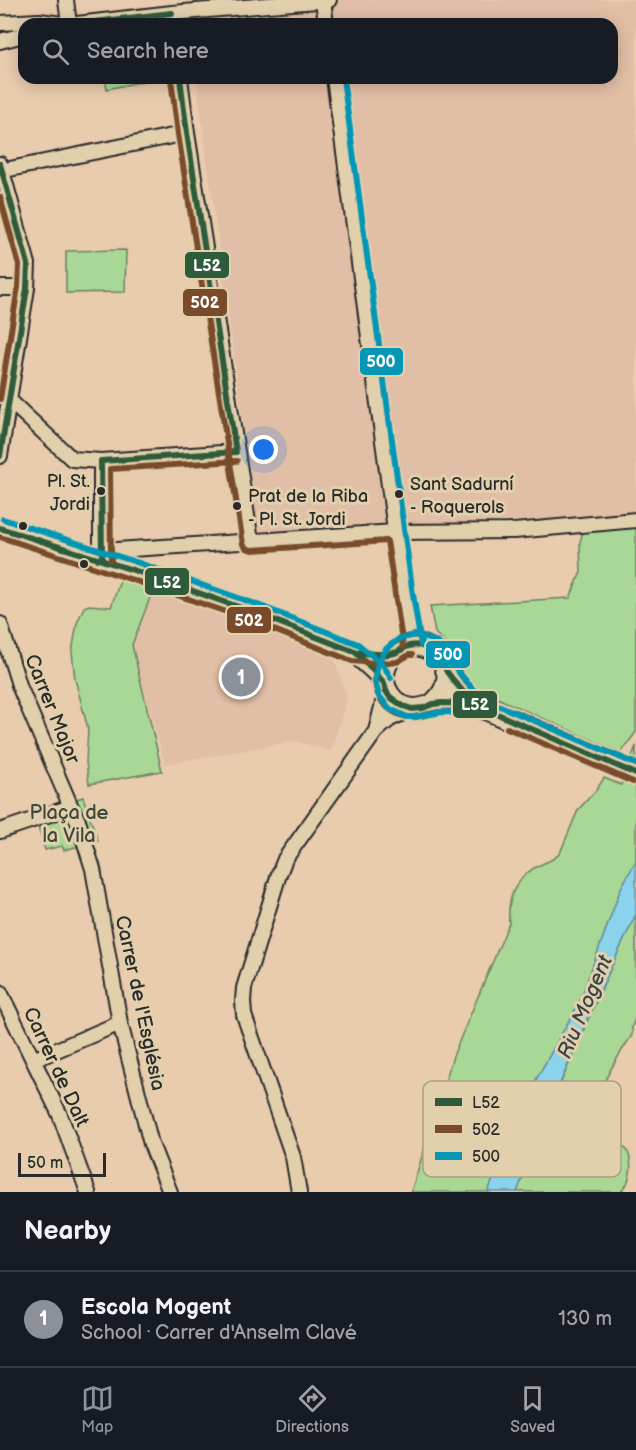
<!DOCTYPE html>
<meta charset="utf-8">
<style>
body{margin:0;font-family:"Balsamiq Sans",sans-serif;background:#20242c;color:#f1f3f6}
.scale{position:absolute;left:18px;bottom:15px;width:88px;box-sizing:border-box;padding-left:6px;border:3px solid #2b2b2b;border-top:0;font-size:16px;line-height:21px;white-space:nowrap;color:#2b2b2b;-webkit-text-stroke:4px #e2d0ad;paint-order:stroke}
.you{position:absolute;left:264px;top:450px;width:21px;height:21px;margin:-15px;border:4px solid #fff;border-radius:50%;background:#1a73e8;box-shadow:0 0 0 9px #1a73e833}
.badge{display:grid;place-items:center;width:39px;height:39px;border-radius:50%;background:#8c9099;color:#fff;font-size:20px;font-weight:700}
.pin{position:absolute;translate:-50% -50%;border:3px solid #fff;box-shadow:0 2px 6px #0006}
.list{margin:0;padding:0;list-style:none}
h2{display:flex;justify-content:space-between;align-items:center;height:78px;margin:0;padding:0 24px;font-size:26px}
h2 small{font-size:20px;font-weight:400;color:#9ea1a6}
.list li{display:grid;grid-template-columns:39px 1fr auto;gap:18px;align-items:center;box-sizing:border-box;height:96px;padding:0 24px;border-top:2px solid #363941}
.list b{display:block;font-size:22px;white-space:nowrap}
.list p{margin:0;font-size:20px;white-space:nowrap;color:#9ea1a6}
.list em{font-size:20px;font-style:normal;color:#9ea1a6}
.icon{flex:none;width:33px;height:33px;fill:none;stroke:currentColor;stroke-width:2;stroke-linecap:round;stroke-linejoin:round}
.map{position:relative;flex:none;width:636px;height:1192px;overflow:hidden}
.search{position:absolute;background:#171b24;box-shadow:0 3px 15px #0003;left:18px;right:18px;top:18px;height:66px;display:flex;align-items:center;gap:15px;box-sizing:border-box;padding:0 21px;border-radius:18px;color:#9ea1a6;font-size:22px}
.sheet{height:174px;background:#171b24}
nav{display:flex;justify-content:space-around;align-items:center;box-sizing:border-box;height:84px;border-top:2px solid #363941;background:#171b24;font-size:16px;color:#9ea1a6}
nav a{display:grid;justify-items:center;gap:3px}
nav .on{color:#8c9099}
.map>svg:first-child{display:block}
.built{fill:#e1bea6}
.green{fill:#a9d796;stroke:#6a8160;stroke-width:1.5}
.water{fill:#8bd2ed;stroke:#658f9f;stroke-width:1.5}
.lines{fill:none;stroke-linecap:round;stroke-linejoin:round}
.street-casing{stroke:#2b2b2b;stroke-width:18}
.secondary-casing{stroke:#2b2b2b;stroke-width:24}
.street{stroke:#e2d0ad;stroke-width:14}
.secondary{stroke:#e2d0ad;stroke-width:20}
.bus-1-casing{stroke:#e2d0ad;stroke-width:10}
.bus-2-casing{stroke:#e2d0ad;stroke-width:10}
.bus-3-casing{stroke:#e2d0ad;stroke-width:10}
.bus-1{stroke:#2e5b3a;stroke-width:6}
.bus-2{stroke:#7a4b2a;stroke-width:6}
.bus-3{stroke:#0696b6;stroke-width:6}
.bus-dot{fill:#2b2b2b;stroke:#e2d0ad;stroke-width:2}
.labels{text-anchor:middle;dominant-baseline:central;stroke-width:6;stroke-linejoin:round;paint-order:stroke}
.bus-label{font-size:18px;fill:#2b2b2b;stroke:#e2d0ad;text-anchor:start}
.street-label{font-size:20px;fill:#2b2b2b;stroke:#e2d0ad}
.park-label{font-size:20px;fill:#3e453b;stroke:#e2d0ad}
.water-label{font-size:21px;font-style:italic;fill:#394448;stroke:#e2d0ad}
.key{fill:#e2d0ad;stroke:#ab9e86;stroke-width:1.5}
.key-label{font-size:16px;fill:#2b2b2b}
.line-badge{stroke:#e2d0ad;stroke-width:2}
.badge-label{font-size:16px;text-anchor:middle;font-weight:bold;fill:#fff}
</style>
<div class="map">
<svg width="636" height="1192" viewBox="0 0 636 1192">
<rect width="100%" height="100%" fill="#e9cbae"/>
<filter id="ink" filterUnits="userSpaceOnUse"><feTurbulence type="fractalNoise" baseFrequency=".0167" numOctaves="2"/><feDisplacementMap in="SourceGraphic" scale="12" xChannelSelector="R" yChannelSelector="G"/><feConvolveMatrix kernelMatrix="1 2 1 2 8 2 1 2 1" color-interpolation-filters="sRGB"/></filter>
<g filter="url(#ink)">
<!-- built -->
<path class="built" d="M331 0H636V517L380 525 258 531 196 78H612V24H189L188 18Z
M153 590 334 657 347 698 331 751 295 741 165 764 132 645Z"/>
<!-- green -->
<path class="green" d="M105 78H154V79L107 89Z
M126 250 125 292 66 293V251Z
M636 527V732L621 753 479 690 464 676 460 658 435 633 430 606 570 598 581 572 580 542 583 532Z
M121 578 153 590 132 645 162 771 89 784 86 762 88 729 75 679 72 652 77 623 84 607 89 605 111 607Z
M636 746V861L621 888 580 1001 522 1105 488 1192H411L453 1056 509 923C507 897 516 876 540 865 548 861 554 860 560 853L578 810 597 789 604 778 621 785Z
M83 797 98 841 64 850 62 846 45 850 34 812Z
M636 914V1016L632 1027V1035C620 1053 596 1089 597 1111 597 1118 599 1128 603 1134 609 1140 617 1140 623 1146 635 1156 632 1184 620 1192H517C553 1098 593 1005 636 914Z"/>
<!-- water -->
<path class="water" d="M636 861V914L592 1008 537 1138 517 1192H488L522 1105 580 1001 621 888Z"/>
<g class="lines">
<defs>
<path id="street" d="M66 0 69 24
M323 0 326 24
M0 23 39 21 62 24
M77 24 172 13 329 0
M0 41 24 35
M180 78 187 133 251 541
M334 78 403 589 412 646
M0 164 28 264 27 288 0 456
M0 171 187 133
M0 288H27
M9 400 72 459 101 461 236 452
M101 461V558
M101 551 395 532 514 531 636 520
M0 624 20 688 71 807 78 821 93 869 120 1023 151 1144 170 1192
M376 731 386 691
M0 831 71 807
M0 992 60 1115 88 1192
M33 1060 120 1023
M299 1192 293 1157 244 1015 243 1001 244 988 279 874 285 859 376 731 390 719 412 709"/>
<path id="secondary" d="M0 528 136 571 247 610 355 652 376 671 384 683
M446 670 461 690 474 704 636 774
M433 704C478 663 405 618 386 666 378 686 393 708 414 709 424 709 432 704 441 703 452 702 463 704 474 704"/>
</defs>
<!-- street casing -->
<use href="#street" class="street-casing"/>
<!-- secondary casing -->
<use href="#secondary" class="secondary-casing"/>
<!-- street -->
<use href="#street" class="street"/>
<!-- secondary -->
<use href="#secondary" class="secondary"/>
<defs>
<path id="bus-1" d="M77 24 172 13
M180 78 187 133 236 452
M0 164 28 264 27 288 0 456
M101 461 236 452
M101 461 102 560
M0 528 136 571 247 610 355 652C366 653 387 657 397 652 401 651 404 647 409 646 421 643 434 649 441 659 444 663 445 668 447 672 455 683 465 694 474 704L636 774
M336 645 355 652 365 661 384 683 386 691 390 697 403 706 412 709 423 708 433 704 442 703 474 704 495 713"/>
<path id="bus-2" d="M171 79 178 134 243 544 246 548 252 550 387 541 403 647
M0 197 19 265 18 287 0 399
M0 537 133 580 244 618 352 661 374 663 397 662 409 655H412
M111 560 110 469 237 461
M515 712 636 764
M472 713C462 712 450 711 440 712 425 713 415 721 400 715 345 691 392 608 440 645 449 652 452 662 458 671 464 680 471 688 479 696
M507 728 633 782"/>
<path id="bus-3" d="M343 78 412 588 421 645
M3 519 139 563 250 602 358 644 383 665 391 678
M472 713 442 712 414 717H407L390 709 379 696 375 680 378 663 386 649 399 639 415 635 435 641 445 649 457 670 479 697 636 764"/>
</defs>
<!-- bus-1 casing -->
<use href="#bus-1" class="bus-1-casing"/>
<!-- bus-2 casing -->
<use href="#bus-2" class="bus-2-casing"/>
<!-- bus-3 casing -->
<use href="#bus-3" class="bus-3-casing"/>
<!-- bus-1 -->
<use href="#bus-1" class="bus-1"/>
<!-- bus-2 -->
<use href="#bus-2" class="bus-2"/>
<!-- bus-3 -->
<use href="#bus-3" class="bus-3"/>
</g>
</g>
<!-- markers -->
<g class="bus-dot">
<circle cx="101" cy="491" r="5"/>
<circle cx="399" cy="494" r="5"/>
<circle cx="237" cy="506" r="5"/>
<circle cx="23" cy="526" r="5"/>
<circle cx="84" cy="564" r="5"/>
</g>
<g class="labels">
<!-- bus labels -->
<g class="bus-label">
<text x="90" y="481" text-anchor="end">Pl. St.<tspan x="90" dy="23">Jordi</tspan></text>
<text x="410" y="484">Sant Sadurní<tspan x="410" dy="23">- Roquerols</tspan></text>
<text x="248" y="496">Prat de la Riba<tspan x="248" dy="23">- Pl. St. Jordi</tspan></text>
</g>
<!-- street labels -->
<g class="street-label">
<text transform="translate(52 709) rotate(68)">Carrer Major</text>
<text transform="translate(140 1003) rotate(78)">Carrer de l'Església</text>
<text transform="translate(56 1067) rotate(65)">Carrer de Dalt</text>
</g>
<!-- park labels -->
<g class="park-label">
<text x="69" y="813">Plaça de<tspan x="69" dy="23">la Vila</tspan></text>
</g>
<!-- water labels -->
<g class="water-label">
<text transform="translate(585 1007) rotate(-67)">Riu Mogent</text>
</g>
</g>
<!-- legend -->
<rect x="423" y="1081" width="198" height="96" rx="9" class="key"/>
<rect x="435" y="1098" width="27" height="8" fill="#2e5b3a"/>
<rect x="435" y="1125" width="27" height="8" fill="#7a4b2a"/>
<rect x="435" y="1152" width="27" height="8" fill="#0696b6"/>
<g class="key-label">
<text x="472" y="1108">L52</text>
<text x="472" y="1135">502</text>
<text x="472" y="1162">500</text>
</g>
<g class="line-badge">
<rect x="184" y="251" width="46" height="28" rx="6" fill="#2e5b3a"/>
<rect x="182" y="288" width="46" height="29" rx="6" fill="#7a4b2a"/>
<rect x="359" y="347" width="45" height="29" rx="6" fill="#0696b6"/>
<rect x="144" y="567" width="46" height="29" rx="6" fill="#2e5b3a"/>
<rect x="226" y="606" width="46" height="28" rx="6" fill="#7a4b2a"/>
<rect x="425" y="640" width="46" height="29" rx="6" fill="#0696b6"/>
<rect x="452" y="690" width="46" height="29" rx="6" fill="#2e5b3a"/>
</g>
<g class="badge-label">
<text x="207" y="271">L52</text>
<text x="205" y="308">502</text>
<text x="381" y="367">500</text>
<text x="167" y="588">L52</text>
<text x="249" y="626">502</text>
<text x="448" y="660">500</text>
<text x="475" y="710">L52</text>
</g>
</svg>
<div class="scale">50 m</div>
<div class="you"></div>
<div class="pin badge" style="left:241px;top:677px">1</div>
<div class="search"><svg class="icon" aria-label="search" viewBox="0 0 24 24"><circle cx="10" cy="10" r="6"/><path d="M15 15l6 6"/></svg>Search here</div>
</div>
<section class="sheet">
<h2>Nearby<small></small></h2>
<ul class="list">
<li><span class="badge">1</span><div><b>Escola Mogent</b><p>School · Carrer d'Anselm Clavé</p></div><em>130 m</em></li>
</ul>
</section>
<nav>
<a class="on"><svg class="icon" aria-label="map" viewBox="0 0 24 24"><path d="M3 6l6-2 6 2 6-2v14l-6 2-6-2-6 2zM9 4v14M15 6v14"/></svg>Map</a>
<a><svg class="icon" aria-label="directions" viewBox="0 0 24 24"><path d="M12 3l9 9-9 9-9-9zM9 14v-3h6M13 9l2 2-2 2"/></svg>Directions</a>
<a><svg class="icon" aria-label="saved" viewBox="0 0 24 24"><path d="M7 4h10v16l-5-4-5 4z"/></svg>Saved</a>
</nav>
